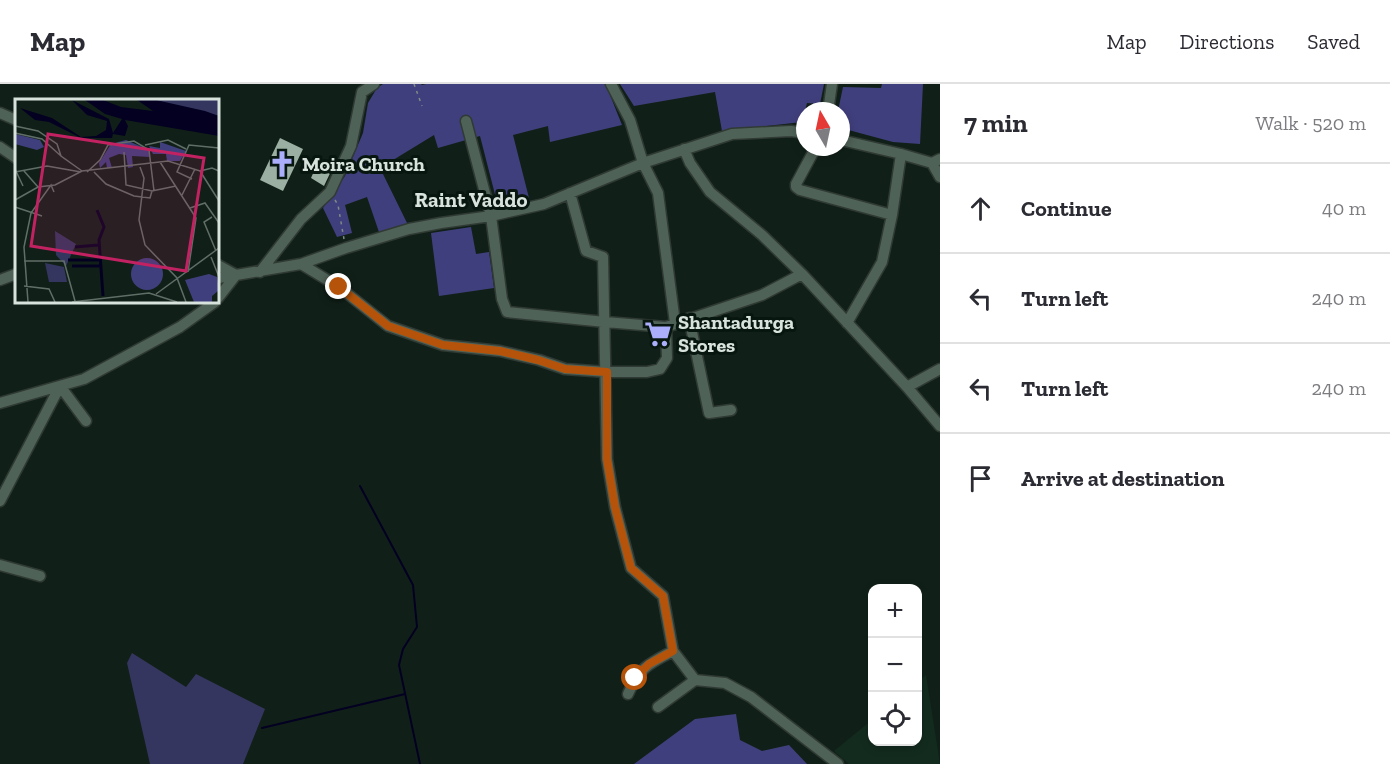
<!DOCTYPE html>
<meta charset="utf-8">
<style>
body{margin:0;font-family:"Zilla Slab",serif;background:#f7f7f7;color:#2b2b33}
.controls{position:absolute;right:18px;bottom:18px;display:grid;overflow:hidden;border-radius:12px;box-shadow:0 3px 9px #0003}
.controls button{width:54px;height:54px;display:grid;place-items:center;padding:0;border:0;border-bottom:2px solid #e1e1e2;background:#fff;color:#2b2b33;font:30px sans-serif}
.compass{position:absolute;left:796px;top:18px;width:54px;height:54px;border-radius:50%;background:#fff;box-shadow:0 3px 9px #0003;rotate:351deg}
.stop{position:absolute;width:18px;height:18px;margin:-14px;border:4px solid #b45309;border-radius:50%;background:#fff}
.stop.end{background:#b45309;border-color:#fff;box-shadow:0 2px 6px #0008}
.list{margin:0;padding:0;list-style:none}
h2{display:flex;justify-content:space-between;align-items:center;height:78px;margin:0;padding:0 24px;font-size:26px}
h2 small{font-size:20px;font-weight:400;color:#7c7c81}
.list li{display:grid;grid-template-columns:39px 1fr auto;gap:18px;align-items:center;box-sizing:border-box;height:90px;padding:0 24px;border-top:2px solid #e1e1e2}
.list b{display:block;font-size:22px;white-space:nowrap}
.list em{font-size:20px;font-style:normal;color:#7c7c81}
.icon{flex:none;width:33px;height:33px;fill:none;stroke:currentColor;stroke-width:2;stroke-linecap:round;stroke-linejoin:round}
.map{position:relative;flex:none;width:940px;height:680px;overflow:hidden}
header{display:flex;align-items:center;gap:36px;box-sizing:border-box;height:84px;padding:0 30px;background:#fff;border-bottom:2px solid #e1e1e2}
header strong{font-size:28px}
nav{display:flex;gap:33px;margin-inline-start:auto;font-size:21px}
main{display:flex}
aside{flex:1;background:#fff}
.map>svg:first-child{display:block}
.built{fill:#132b1f}
.green{fill:#35365f}
.forest{fill:#403f7d}
.lines{fill:none;stroke-linecap:round;stroke-linejoin:round}
.stream{stroke:#040021;stroke-width:2}
.building{fill:#9bafa3}
.minor-casing{stroke:#303a34;stroke-width:13}
.path{stroke:#7d8b84;stroke-width:1.5;stroke-dasharray:3 4.5;stroke-linecap:butt}
.minor{stroke:#4f6257;stroke-width:10}
.route{stroke:#b45309;stroke-width:8}
.labels{text-anchor:middle;dominant-baseline:central;stroke-width:6;stroke-linejoin:round;paint-order:stroke}
.poi-label{font-size:20px;font-weight:bold;fill:#d8e3dd;stroke:#07170f;text-anchor:start}
.neighbourhood-label{font-size:21px;font-weight:bold;fill:#d8e3dd;stroke:#07170f}
.inset-river{fill:none;stroke:#040021;stroke-width:3}
.inset-road{fill:none;stroke:#606e67;stroke-width:1.5}
.view{fill:#c32262;fill-opacity:0.15;stroke:#c32262;stroke-width:3}
.inset-edge{fill:none;stroke:#d8e3dd;stroke-width:3}
</style>
<header>
<strong>Map</strong>
<nav><a>Map</a><a>Directions</a><a>Saved</a></nav>
</header>
<main>
<div class="map">
<svg width="940" height="680" viewBox="0 0 940 680">
<rect width="100%" height="100%" fill="#102018"/>
<!-- built -->
<path class="built" d="M926 591 940 680H849L834 667 872 636V658H918V598Z"/>
<!-- green -->
<path class="green" d="M132 569 186 603 196 590 265 625 243 680H150L127 579Z"/>
<!-- forest -->
<path class="forest" d="M383 0H421L422 1 426 0H605L606 1 622 41 550 58 548 42 513 51 530 118 499 126 480 52 438 64 434 51 380 84 408 141 379 148 367 113 345 121 352 149 337 153 323 124 345 92 363 49 368 19 377 4Z
M620 0H824L820 20 807 19 802 38 722 47 715 8 634 22Z
M882 0H923L920 60 893 58 841 44V27H838L843 3 881 4Z
M471 143 476 170 489 168 494 204 439 212 431 149Z
M736 630 740 656 762 667 789 661 807 680H634L695 635Z"/>
<g class="lines">
<!-- stream -->
<path class="stream" d="M360 402 413 501 417 543 403 565 399 581 420 680
M262 644 405 610"/>
</g>
<!-- building -->
<path class="building" d="M280 54 303 65 283 107 260 96Z
M319 76 333 83 324 102 311 94Z"/>
<g class="lines">
<defs>
<path id="minor" d="M611 0 630 36 643 79 658 109 675 239
M828 27 832 0
M0 29 16 36
M466 37 491 132 502 215 507 228 605 238 666 243 762 211 802 190
M841 56 901 70 932 79 940 75
M0 63 16 74
M816 63 796 100V103L800 106 892 131
M684 65 690 79 710 108 762 151 802 190 907 303 940 342
M932 79 940 93
M570 109 586 167 603 173 607 375 615 423 631 484 663 512 673 567 695 596 725 599 751 613 838 680
M301 180 339 203 388 242 443 261 500 267 539 276 565 285 607 288H647L660 285 667 274 666 243
M218 181 236 191
M260 188 301 135 330 108 351 62 362 8 374 0
M218 194 236 191
M0 196 16 190
M218 214 236 191 301 180 346 164 409 145 441 139 491 132 544 120 643 79 732 50 791 47 805 49
M689 234 709 329 731 326
M847 239 882 178 892 131 901 70
M907 303 940 285
M0 319 84 295 180 243 215 218
M0 417 60 302 86 337
M0 481 40 492
M628 610C639 584 648 580 673 567
M658 623 695 596"/>
</defs>
<!-- minor casing -->
<use href="#minor" class="minor-casing"/>
<!-- path -->
<path class="path" d="M414 0 422 22
M335 116 338 121 344 155"/>
<!-- minor -->
<use href="#minor" class="minor"/>
</g>
<g class="lines">
<!-- route -->
<path class="route" d="M339 203 388 242 443 261 500 267 538 276 565 285 607 288V375L615 423 631 484 663 512 673 567 649 580 635 594"/>
</g>
<!-- icons -->
<defs>
<symbol id="church-bare" viewBox="-9 -9 18 18"><path d="M-1.2-6h2.4v3.5h3.3v2.4h-3.3V6h-2.4V-.1h-3.3v-2.4h3.3Z" fill="#abaffb" stroke="#07170f" stroke-width="2.5" paint-order="stroke"/></symbol>
<symbol id="supermarket-bare" viewBox="-9 -9 18 18"><path d="M-6-5.5h2.5l.6 2H6L4.5 2H-2.5L-4.4-4H-6ZM-1.5 3.2a1.3 1.3 0 1 0 .1 0ZM3 3.2a1.3 1.3 0 1 0 .1 0Z" fill="#abaffb" stroke="#07170f" stroke-width="2.5" paint-order="stroke"/></symbol>
</defs>
<g fill-rule="evenodd">
<use href="#church-bare" x="263" y="61" width="38" height="38"/>
<use href="#supermarket-bare" x="639" y="231" width="38" height="38"/>
</g>
<g class="labels">
<!-- poi labels -->
<g class="poi-label">
<text x="302" y="80">Moira Church</text>
<text x="678" y="238">Shantadurga<tspan x="678" dy="23">Stores</tspan></text>
</g>
<!-- neighbourhood labels -->
<g class="neighbourhood-label">
<text x="471" y="115">Raint Vaddo</text>
</g>
</g>
<!-- overview -->
<g transform="translate(15 15)">
<rect width="204" height="204" fill="#102018"/>
<path d="M141 1H204V17L154 6ZM40 132 61 145 51 167 41 156ZM30 164 49 168 52 183H34Z" fill="#35365f"/>
<path d="M0 35 25 41 29 48 22 51 0 45ZM111 41 134 51 135 58 117 57 118 68 113 69 111 56 104 55 94 59 97 69H92L91 63 85 69 84 64 96 45ZM145 43 171 52 165 62H152L151 55H138L134 47 145 49ZM116 175a16 16 0 1 1 32 0a16 16 0 1 1-32 0ZM194 175 202 178 204 191 197 197V203H179L170 181Z" fill="#403f7d"/>
<path d="M57 1 94 20 98 34 107 20 90 15 70 1H88L106 8 138 12 122 1H141L190 12 204 17V37L110 21 113 27 110 37 98 35 97 39H66L34 23 20 21 5 9 37 19 66 38 81 37 91 31 92 22 72 16Z" fill="#040021"/>
<path class="inset-river" d="M82 111 89 128 84 141 88 197M60 148 83 146M53 161H85M57 167H85"/>
<path class="inset-road" d="M0 27 23 32 42 45 46 57 67 72M0 34 27 40 46 57M130 46 153 41 171 50M109 53 111 86 137 92 161 87M145 63 181 119 173 173M125 68 129 79 124 121 130 146 162 179 171 203M0 70 8 87M9 72 23 88M185 72 204 102M0 73 32 67 66 73M72 73 85 61 93 46 119 42 134 51 139 92M79 73 91 85 119 97 135 99 137 92M177 80 162 73 174 46 204 49M167 96 180 70M0 101 23 88 40 86 67 72 153 62 185 72 197 69 204 72M0 108 27 117M175 109 190 104 204 124M197 118 189 123 201 152M196 158 204 178M9 162H49L60 202M9 187 34 190 40 203M141 195 204 149M13 203 9 148 16 114 36 86 39 93M57 203 134 194 162 203"/>
<path class="view" d="M33 35 189 59 171 172 16 147Z"/>
<rect width="204" height="204" class="inset-edge"/>
</g>
</svg>
<div class="controls">
<button>+</button>
<button>−</button>
<button><svg class="icon" aria-label="locate" viewBox="0 0 24 24"><circle cx="12" cy="12" r="6"/><path d="M12 2v4M12 18v4M2 12h4M18 12h4"/></svg></button>
</div>
<svg class="compass" viewBox="-18 -18 36 36"><path d="M0-13l5 13h-10z" fill="#e53935"/><path d="M0 13l5-13h-10z" fill="#7c7c81"/></svg>
<div class="stop" style="left:635px;top:594px"></div>
<div class="stop end" style="left:339px;top:203px"></div>
</div>
<aside>
<h2>7 min<small>Walk · 520 m</small></h2>
<ul class="list">
<li><svg class="icon" aria-label="ahead" viewBox="0 0 24 24"><path d="M12 20V5M6 11l6-6 6 6"/></svg><div><b>Continue</b></div><em>40 m</em></li>
<li><svg class="icon" aria-label="left" viewBox="0 0 24 24"><path d="M17 20v-9H6M10 6l-5 5 5 5"/></svg><div><b>Turn left</b></div><em>240 m</em></li>
<li><svg class="icon" aria-label="left" viewBox="0 0 24 24"><path d="M17 20v-9H6M10 6l-5 5 5 5"/></svg><div><b>Turn left</b></div><em>240 m</em></li>
<li><svg class="icon" aria-label="arrive" viewBox="0 0 24 24"><path d="M6 21V4h12l-3 4 3 4H6"/></svg><div><b>Arrive at destination</b></div></li>
</ul>
</aside>
</main>
